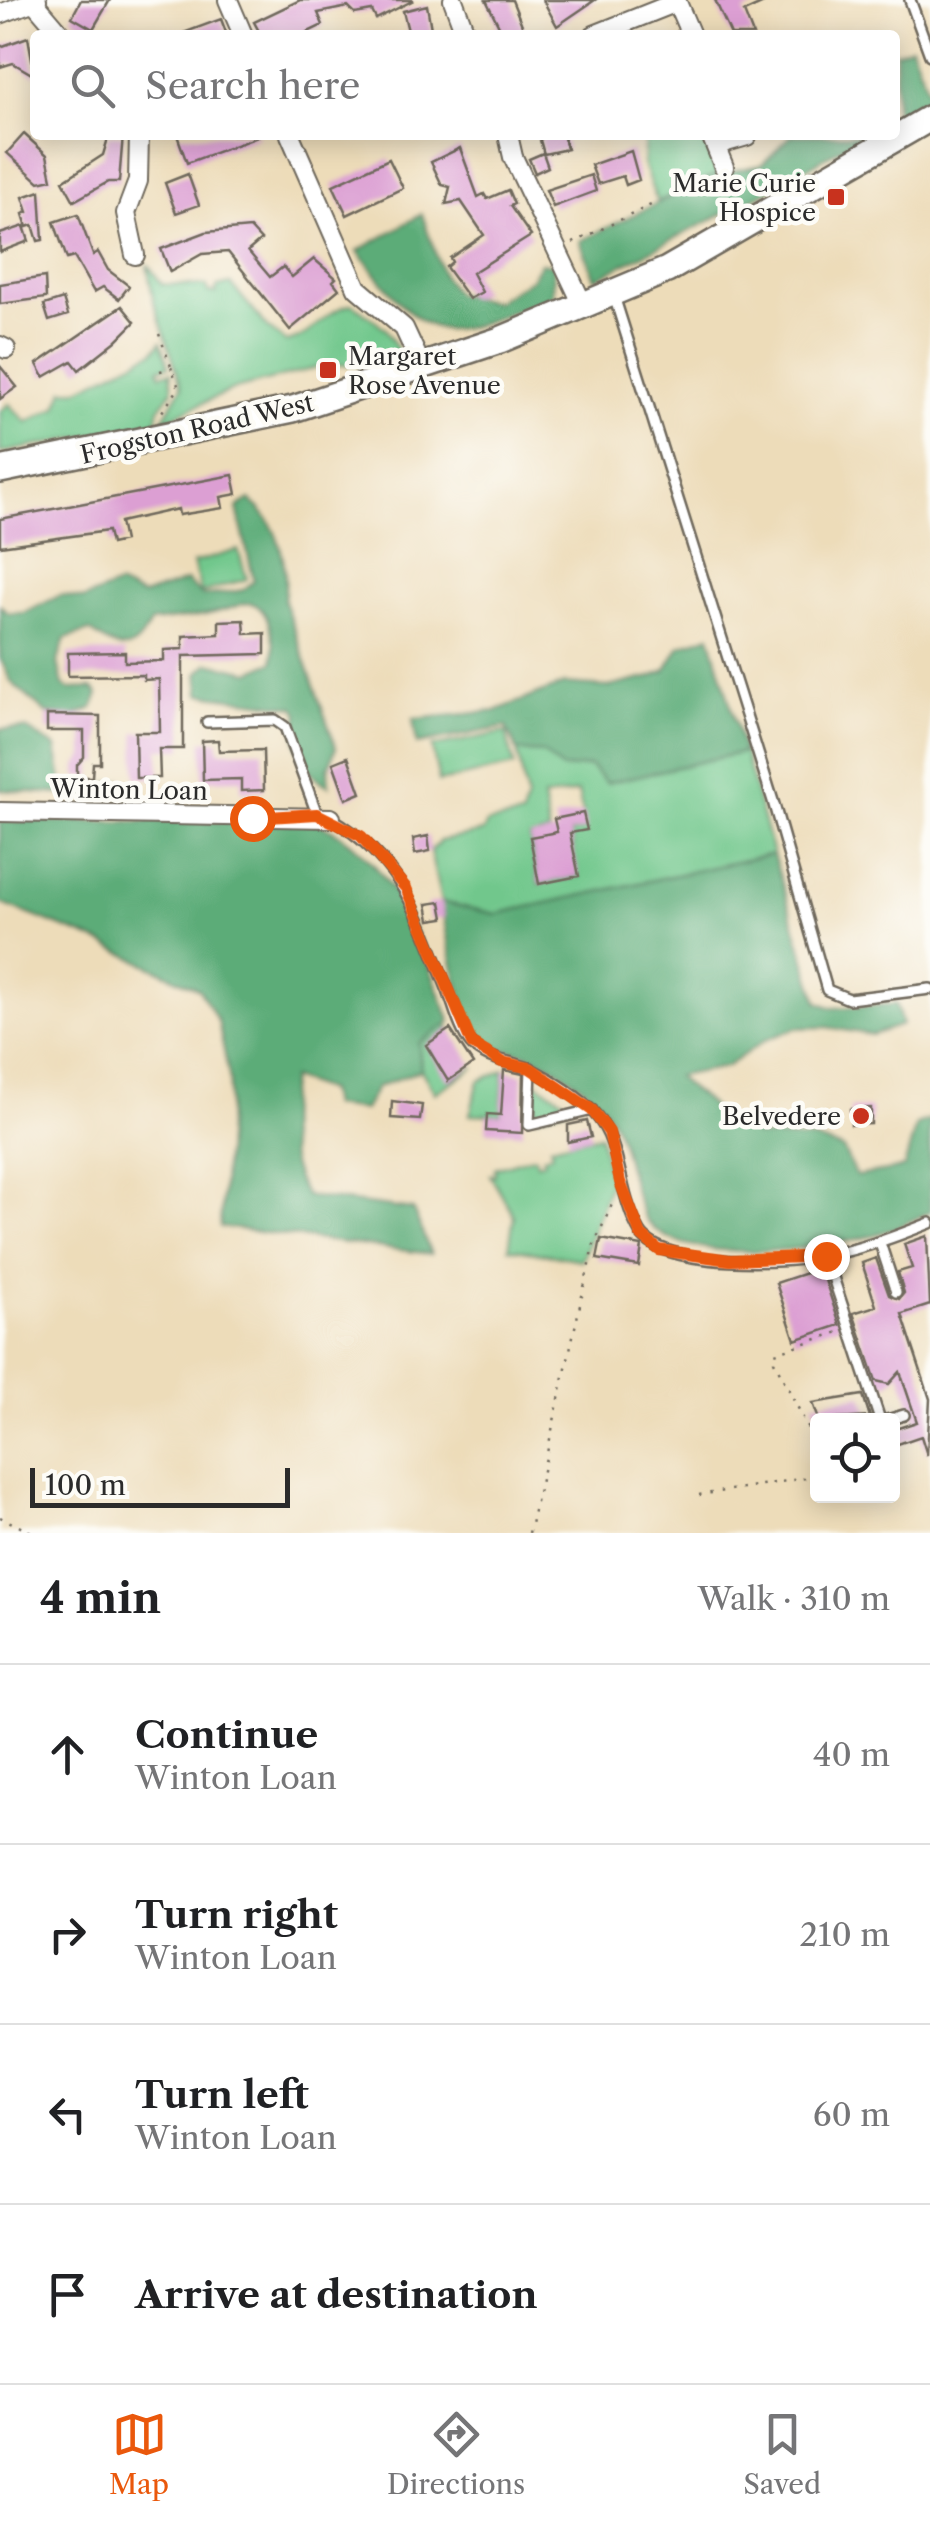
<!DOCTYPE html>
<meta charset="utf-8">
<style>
body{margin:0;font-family:"Libre Caslon Text",serif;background:#f2f2f2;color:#202124}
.controls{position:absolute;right:30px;bottom:30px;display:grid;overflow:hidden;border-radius:10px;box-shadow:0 5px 25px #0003}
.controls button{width:90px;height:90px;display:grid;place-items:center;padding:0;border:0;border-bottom:2px solid #e0e0e0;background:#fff;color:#202124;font:50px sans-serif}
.scale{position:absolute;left:30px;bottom:25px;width:260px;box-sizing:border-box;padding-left:10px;border:5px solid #2b2b2b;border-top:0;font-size:28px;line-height:35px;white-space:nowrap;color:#2b2b2b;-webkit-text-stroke:8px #fdfcf7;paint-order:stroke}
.stop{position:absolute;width:30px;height:30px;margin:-22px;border:8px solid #ea580c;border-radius:50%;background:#fff}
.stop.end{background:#ea580c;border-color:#fff;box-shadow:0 2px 10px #0008}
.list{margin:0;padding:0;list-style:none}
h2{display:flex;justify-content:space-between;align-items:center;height:130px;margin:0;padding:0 40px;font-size:42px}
h2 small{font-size:32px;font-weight:400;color:#757577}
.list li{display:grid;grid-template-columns:65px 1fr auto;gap:30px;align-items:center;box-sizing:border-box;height:180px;padding:0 40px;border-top:2px solid #e0e0e0}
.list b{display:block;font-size:38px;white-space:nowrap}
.list p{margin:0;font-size:32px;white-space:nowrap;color:#757577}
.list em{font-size:32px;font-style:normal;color:#757577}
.icon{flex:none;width:55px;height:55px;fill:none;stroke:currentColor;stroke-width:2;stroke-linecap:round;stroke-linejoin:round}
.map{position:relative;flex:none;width:930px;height:1533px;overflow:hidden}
.search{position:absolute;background:#fff;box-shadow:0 5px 25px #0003;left:30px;right:30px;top:30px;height:110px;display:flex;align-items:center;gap:25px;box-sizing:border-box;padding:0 35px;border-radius:10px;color:#757577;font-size:38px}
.sheet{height:850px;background:#fff}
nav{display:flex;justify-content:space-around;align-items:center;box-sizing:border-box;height:140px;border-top:2px solid #e0e0e0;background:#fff;font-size:28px;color:#757577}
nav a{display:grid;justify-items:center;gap:5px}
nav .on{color:#ea580c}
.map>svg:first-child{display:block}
.green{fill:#71c78c;stroke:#4e795c;stroke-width:2.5;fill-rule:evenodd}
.forest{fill:#5cac78;stroke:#446c52;stroke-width:2.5}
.building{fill:#dc9fd3}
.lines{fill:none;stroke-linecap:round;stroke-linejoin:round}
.lane-casing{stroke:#6f695d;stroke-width:14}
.street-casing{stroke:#6f695d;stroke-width:22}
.secondary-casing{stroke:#6f695d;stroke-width:30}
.path{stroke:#6f695d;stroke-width:2.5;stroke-dasharray:2.5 8;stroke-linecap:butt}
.lane{stroke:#fff;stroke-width:9}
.street{stroke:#fff;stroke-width:18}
.secondary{stroke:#fff;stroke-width:25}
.route{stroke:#ea580c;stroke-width:12}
.poi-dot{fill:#c8321e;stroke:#fdfcf7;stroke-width:4}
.labels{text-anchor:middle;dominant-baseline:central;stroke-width:9;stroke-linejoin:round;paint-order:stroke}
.poi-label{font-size:25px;fill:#2b2b2b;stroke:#fdfcf7;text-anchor:end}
.street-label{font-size:25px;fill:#2b2b2b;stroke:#fdfcf7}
</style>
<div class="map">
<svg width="930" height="1533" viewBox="0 0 930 1533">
<rect width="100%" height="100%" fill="#fdfcf7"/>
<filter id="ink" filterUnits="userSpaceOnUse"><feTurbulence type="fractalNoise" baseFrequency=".01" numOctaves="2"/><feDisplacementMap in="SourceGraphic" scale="20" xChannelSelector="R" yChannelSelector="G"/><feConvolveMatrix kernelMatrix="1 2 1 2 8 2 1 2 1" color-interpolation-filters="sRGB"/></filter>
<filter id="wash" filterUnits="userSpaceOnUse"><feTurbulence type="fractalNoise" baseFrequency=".0048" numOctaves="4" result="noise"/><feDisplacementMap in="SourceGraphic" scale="40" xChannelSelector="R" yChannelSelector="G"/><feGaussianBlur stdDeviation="2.25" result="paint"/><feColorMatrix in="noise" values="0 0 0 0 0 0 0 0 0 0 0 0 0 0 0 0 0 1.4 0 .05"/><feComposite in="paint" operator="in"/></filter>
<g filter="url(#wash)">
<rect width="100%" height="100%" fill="#eddcb9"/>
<!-- green -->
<path class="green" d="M656 135H703L717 174 657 202 643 164 645 138Z
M147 264 162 284 207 286 208 292 216 293 217 287 231 284 269 329 286 342C314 337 323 310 353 304L385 328 400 353 369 367 331 364 235 389 162 421 182 387 153 299Z
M161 342 169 366 159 368 160 374 171 372 173 390 159 409 156 423 0 453V411L9 404 27 422 57 407 64 390H77L153 352Z
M238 550 247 579 201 593 193 563Z
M506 732 514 766 439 782 432 747Z
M517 751 543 753 562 769 590 766 606 782 744 752 773 854 496 914 441 902 430 851 440 841 483 832 487 823 522 816 527 798ZM578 792 586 829 570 833 578 876 539 884 530 838 549 833 543 798Z
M447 1024 450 1029 426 1045 449 1080 475 1067 435 1093 421 1070 419 1043Z
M504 1070 501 1115 470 1114 479 1081Z
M534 1081 563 1099 566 1108 535 1117Z
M600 1135 610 1183 582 1260 509 1248 514 1216 490 1175H495V1168L535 1156 537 1163 544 1161 543 1157 552 1154 550 1146Z"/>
<!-- forest -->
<path class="forest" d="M911 46 930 95 895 116V52Z
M792 135H863L770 190 595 279 580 241 717 174 761 165Z
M422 214 443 276 456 294 494 302 531 279 541 263 554 265 553 296C439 339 437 356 358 251Z
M250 500C279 522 289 566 284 601L336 747 328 770 329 786C301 772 291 742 299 714L295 707 200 694 198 673 209 663 250 672 273 662C276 646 271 612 254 604 247 601 237 606 231 608 204 617 178 619 151 622 132 657 121 653 90 631L65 639 58 662 63 685 69 689 92 688 98 694 93 708 72 717 46 713 11 682 0 658V605L8 613H24L61 595 84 599 118 585 142 596 186 581 203 596 243 590 254 581 237 508Z
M710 635 744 752 606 783 590 766 562 769 543 753 517 751 506 727 417 744 413 719 495 711 564 684 608 687 651 677 665 671 680 646Z
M0 729H26L56 747 63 785 71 790 122 780 143 791 140 799 0 790Z
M0 821 316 822C396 855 421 948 451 1022L419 1043 421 1070 377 1087 364 1110 331 1106 328 1091 291 1078C285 1117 284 1163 306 1196L413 1210 431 1254 220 1227 230 1081 218 1021 199 989 90 938 0 903Z
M773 854 818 1002 833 1008 896 1004 902 1025 872 1035 826 1027 796 1028 765 1040 726 1067 677 1076C691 1094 708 1095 718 1117L759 1136 814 1139 843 1149 856 1176 904 1168 916 1125 930 1120V1212C914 1219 898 1228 881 1233 831 1249 672 1271 644 1216 624 1177 629 1131 596 1099 577 1081 550 1062 526 1054 516 1051 505 1051 496 1047 460 1031 447 937 441 902L496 914Z"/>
<g id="blocks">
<!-- building -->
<path class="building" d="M81 0H110L93 29 72 17Z
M300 0H414L376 19 372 11 355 14 348 7 318 13 323 25 302 35H261L254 22Z
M486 0H512L526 35H482L499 26Z
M543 0H595L557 26Z
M715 0H770L744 12 753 35H731Z
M427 5 432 35H409L403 11Z
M221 19 227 35H183V33Z
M28 37 35 76 13 63 0 67V47Z
M24 134 47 155 52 179 39 182 7 153Z
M109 135H123L119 182H108L74 201 63 181 103 155Z
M177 135H258V137L187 163Z
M545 135H563L567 149 544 154 540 140Z
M460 148 478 197 484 194 487 199 508 190 514 204 510 206 531 236 472 273 482 292 469 299 446 267 452 262 450 258 484 235 461 201 446 204 450 187 442 185 431 162Z
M631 151 639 180 626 185 623 176 598 184 591 165Z
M543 153 548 167 535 173 529 159Z
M389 159 403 188 347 215 333 185Z
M188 174 199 205 176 213 165 183Z
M591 175 596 191 553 207 546 190Z
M40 191 43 240 38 241 33 225 27 227 23 214 28 212 23 197Z
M78 214 93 255 98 252 108 270 129 286 119 299 103 287 94 292 74 257 67 259 54 222Z
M24 226 29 241 0 252V234Z
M250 228 261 240 248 251 270 277 283 267 292 277 314 259 336 278 333 281 339 289 290 330 228 252 202 254 170 272 161 249 206 232Z
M45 277 46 298 0 304V284Z
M63 299 68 315 49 321 44 305Z
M122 306 135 322 116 341 79 370 72 361 44 377 37 364Z
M0 366 17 387 0 399Z
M233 475 237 494 221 497 223 508 179 515 178 509 120 522 124 541 111 544 108 531 0 546V519Z
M244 620 245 634 265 633V654L183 656V749H159L160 778H136L135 732H160L159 679 144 680V675L68 676V653L125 652V662L164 661V650L183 649V636L219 634V621Z
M47 715 100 716V763H93L92 777H77V765L84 757V731H47Z
M218 740 219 751 263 750 264 790 241 791V779L203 780 202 741Z
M348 757 361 793 346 799 333 763Z
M583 813 587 830 570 833 579 876 539 884 530 837 557 832 554 819Z
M428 836 430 851 415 854 413 839Z
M441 902 444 918 430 920 427 904Z
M450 1029 473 1064 448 1081 426 1045Z
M504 1070 523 1074 522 1133 486 1131 487 1114 501 1115Z
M392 1101 422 1105 420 1120 391 1118Z
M871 1108V1124L851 1125 850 1109Z
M587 1121 591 1137 568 1142V1125Z
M927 1236 930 1305 902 1314 930 1399 927 1455 921 1436 892 1446V1430L917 1422 900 1372 889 1384 876 1381 853 1313 876 1306 862 1263 876 1258 889 1295 899 1299 904 1293 898 1272 912 1268 904 1244Z
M601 1239 642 1246 639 1266 597 1259Z
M821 1268 840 1325 795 1340 776 1283Z
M863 1395 870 1417 819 1420 813 1403Z"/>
</g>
</g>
<g filter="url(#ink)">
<use href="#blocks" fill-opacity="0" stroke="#6f695d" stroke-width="2.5"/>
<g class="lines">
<defs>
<path id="lane" d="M910 0 930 55
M614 296 773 801 827 990 849 999 930 989
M207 722 275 720 285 727 317 814
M331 818C403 861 417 914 447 988 454 1005 459 1029 471 1044 486 1062 514 1060 533 1070 553 1080 579 1097 595 1114 623 1145 618 1196 640 1232 662 1269 791 1264 829 1255 865 1248 897 1236 930 1223
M531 1068 529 1125 592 1110
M880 1243 896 1292
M826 1256 880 1420
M887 1420 904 1415"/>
<path id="street" d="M228 0 243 35
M453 0 466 35
M676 0 691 35
M34 2 62 35
M0 14 37 0
M594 35 677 2
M290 135 357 288 404 328 423 369
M508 135 513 157 584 307
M711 135 724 167
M716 145 747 136
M135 255 126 213 138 181 139 135
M0 346 6 349
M0 812 331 818"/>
<path id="secondary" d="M0 470 293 409 500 340 667 270 930 118"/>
</defs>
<!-- lane casing -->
<use href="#lane" class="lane-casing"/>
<!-- street casing -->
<use href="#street" class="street-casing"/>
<!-- secondary casing -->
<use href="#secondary" class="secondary-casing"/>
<!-- path -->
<path class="path" d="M573 243 657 202
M159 334 179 388 159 416
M160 371 173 368
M818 1447 774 1361 775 1353 839 1332
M699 1495 818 1476
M0 1517 33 1533
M529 1533 593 1247 613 1202"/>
<!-- lane -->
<use href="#lane" class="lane"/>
<!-- street -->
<use href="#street" class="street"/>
<!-- secondary -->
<use href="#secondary" class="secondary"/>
</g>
</g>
<g class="lines" filter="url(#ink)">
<!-- route -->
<path class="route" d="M252 818 317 814 361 836 406 888 472 1044 502 1062 530 1068 592 1110 609 1132 620 1182 641 1235 659 1250 730 1260 826 1256"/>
</g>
<!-- markers -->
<g class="poi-dot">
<rect x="826" y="187" width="20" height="20" rx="5"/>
<rect x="318" y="360" width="20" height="20" rx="5"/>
<circle cx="861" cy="1116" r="10"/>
</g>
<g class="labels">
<!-- poi labels -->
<g class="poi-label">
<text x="816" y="183">Marie Curie<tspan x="816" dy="29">Hospice</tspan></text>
<text x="348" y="356" text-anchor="start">Margaret<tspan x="348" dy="29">Rose Avenue</tspan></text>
<text x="841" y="1116">Belvedere</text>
</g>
<!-- street labels -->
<g class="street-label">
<text transform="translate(197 429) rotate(-13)">Frogston Road West</text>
<text transform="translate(129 790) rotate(1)">Winton Loan</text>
</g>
</g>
</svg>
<div class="controls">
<button><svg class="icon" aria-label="locate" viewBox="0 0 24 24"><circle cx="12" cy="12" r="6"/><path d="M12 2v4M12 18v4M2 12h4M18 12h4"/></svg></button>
</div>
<div class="scale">100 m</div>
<div class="stop" style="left:252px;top:818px"></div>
<div class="stop end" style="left:826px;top:1256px"></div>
<div class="search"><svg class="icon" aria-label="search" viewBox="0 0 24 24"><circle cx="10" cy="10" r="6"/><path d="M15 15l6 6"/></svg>Search here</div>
</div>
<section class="sheet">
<h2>4 min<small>Walk · 310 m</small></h2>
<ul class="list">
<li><svg class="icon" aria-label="ahead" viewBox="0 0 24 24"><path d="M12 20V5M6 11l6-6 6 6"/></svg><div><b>Continue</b><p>Winton Loan</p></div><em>40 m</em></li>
<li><svg class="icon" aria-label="right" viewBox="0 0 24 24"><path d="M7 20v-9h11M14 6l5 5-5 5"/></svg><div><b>Turn right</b><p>Winton Loan</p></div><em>210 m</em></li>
<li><svg class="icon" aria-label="left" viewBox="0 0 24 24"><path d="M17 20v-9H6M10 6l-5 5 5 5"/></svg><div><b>Turn left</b><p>Winton Loan</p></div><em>60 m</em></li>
<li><svg class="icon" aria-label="arrive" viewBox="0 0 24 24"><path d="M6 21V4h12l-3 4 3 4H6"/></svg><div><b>Arrive at destination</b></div></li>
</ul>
</section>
<nav>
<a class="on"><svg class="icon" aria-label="map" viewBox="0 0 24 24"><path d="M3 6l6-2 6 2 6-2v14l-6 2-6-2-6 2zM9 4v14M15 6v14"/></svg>Map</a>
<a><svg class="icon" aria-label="directions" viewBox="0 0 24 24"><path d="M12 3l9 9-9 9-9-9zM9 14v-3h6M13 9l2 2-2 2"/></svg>Directions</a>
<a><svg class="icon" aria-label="saved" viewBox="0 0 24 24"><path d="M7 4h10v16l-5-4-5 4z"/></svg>Saved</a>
</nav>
